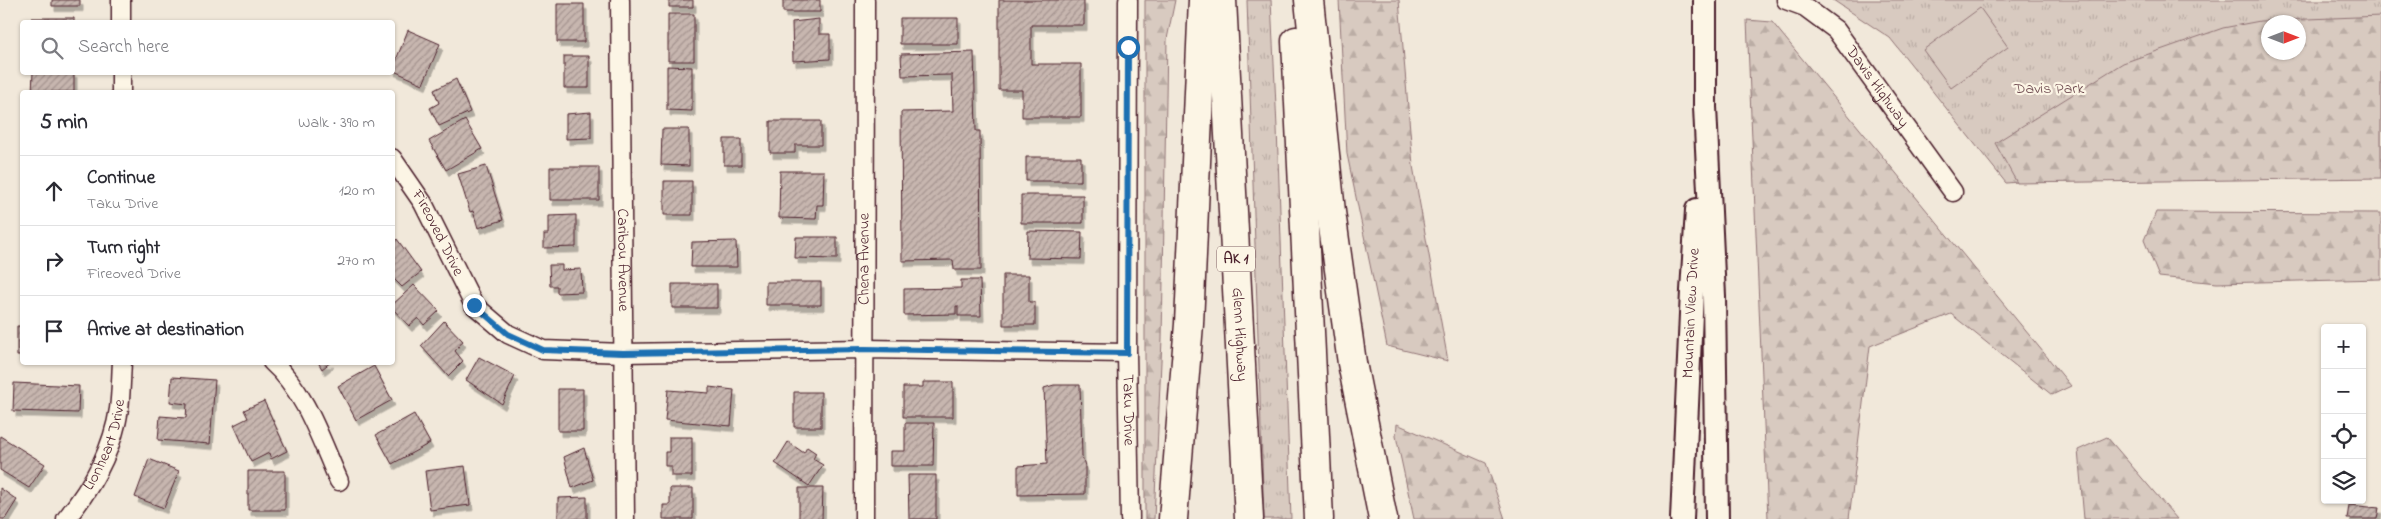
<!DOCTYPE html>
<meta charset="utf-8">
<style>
body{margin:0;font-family:"Indie Flower",sans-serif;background:#f7f7f7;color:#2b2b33}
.controls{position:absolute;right:15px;bottom:15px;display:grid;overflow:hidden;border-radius:5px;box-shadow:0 1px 4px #0004}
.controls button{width:45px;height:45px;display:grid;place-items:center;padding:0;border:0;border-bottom:1px solid #e1e1e2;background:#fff;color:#2b2b33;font:25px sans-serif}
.compass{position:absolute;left:2261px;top:15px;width:45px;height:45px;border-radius:50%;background:#fff;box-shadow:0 1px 4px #0004;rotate:90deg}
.stop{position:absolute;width:15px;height:15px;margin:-11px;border:4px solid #1f6fb2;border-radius:50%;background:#fff}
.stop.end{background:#1f6fb2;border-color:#fff;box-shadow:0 1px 5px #0008}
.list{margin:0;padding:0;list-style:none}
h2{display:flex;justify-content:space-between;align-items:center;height:65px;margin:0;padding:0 20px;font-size:21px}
h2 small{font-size:16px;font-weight:400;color:#7c7c81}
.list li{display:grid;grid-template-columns:32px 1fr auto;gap:15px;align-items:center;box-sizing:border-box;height:70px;padding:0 20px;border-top:1px solid #e1e1e2}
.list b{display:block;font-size:19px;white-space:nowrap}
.list p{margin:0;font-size:16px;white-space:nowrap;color:#7c7c81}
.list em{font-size:16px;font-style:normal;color:#7c7c81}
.icon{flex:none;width:28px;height:28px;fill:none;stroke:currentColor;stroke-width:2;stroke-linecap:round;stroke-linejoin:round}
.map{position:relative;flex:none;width:2381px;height:519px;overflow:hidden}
.search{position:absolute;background:#fff;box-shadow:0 1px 4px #0004;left:20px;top:20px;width:375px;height:55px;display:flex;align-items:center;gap:12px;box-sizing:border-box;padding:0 18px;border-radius:5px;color:#7c7c81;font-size:19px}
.panel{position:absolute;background:#fff;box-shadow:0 1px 4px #0004;left:20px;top:90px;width:375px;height:275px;border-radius:5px}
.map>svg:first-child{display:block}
.grass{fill:url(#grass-tufts);stroke:#917476;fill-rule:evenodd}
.forest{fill:url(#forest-firs);stroke:#917476;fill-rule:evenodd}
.pitch{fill:#d8cac0;stroke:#917476}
.building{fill:url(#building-hatch);stroke:#4a1f2b;filter:url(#shadow)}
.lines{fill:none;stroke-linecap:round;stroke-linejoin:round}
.minor-casing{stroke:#4a1f2b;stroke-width:21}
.tertiary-casing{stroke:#4a1f2b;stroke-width:26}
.motorway-casing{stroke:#4a1f2b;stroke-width:31}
.minor{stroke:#fcf5e5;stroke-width:18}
.tertiary{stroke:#fcf5e5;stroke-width:22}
.motorway{stroke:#fcf5e5;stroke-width:28}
.route{stroke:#1f6fb2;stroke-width:6}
.labels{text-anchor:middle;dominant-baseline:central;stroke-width:4.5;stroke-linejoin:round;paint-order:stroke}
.shield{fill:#fcf5e5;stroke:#7f5f63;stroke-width:1}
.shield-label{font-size:15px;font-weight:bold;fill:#4a1f2b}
.street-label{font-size:16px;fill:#4a1f2b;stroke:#fcf5e5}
.park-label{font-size:16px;fill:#6e4a50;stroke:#fcf5e5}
</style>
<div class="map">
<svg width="2381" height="519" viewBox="0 0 2381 519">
<defs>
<pattern id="grass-tufts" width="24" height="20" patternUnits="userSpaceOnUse" patternTransform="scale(1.25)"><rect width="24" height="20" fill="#d8cac0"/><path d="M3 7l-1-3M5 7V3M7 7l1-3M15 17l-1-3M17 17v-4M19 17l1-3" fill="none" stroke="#bbada5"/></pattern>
<pattern id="forest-firs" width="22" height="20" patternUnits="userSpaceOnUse" patternTransform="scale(1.25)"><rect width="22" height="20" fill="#d8cac0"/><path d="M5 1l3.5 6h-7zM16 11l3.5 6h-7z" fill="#bbada5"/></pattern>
<pattern id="building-hatch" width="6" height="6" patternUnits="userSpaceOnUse" patternTransform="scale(1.25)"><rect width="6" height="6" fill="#c7b6af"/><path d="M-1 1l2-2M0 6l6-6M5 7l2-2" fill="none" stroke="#a4938f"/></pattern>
<filter id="shadow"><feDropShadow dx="3" dy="5.5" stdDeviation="0" flood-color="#0004"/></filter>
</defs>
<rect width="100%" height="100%" fill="#f1e8da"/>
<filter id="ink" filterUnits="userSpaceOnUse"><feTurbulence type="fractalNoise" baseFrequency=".02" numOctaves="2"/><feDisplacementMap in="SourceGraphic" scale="10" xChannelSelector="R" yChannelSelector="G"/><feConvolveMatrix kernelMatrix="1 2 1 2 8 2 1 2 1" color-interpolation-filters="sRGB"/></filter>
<g filter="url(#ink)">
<!-- grass -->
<path class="grass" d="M1247 0H1271L1277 128 1291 519H1264Z
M1833 0H2381V172L2216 166 2006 183 1890 38ZM2268 22H2298V52H2268Z"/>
<!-- forest -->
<path class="forest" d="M1145 0H1175L1167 39 1162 339 1154 519H1145Z
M1339 0H1399L1413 166 1448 361 1387 346 1347 154Z
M2381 16V178L2017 183 1995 143 2123 63 2223 28 2260 21ZM2298 22V52H2268V22Z
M1747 20 1772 22 2071 386 2052 395 1951 314 1870 346 1849 519H1768Z
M2156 212 2381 213V279L2217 283 2159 277 2144 240Z
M1397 424 1486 463 1505 519H1414L1396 436Z
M2107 437 2177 519H2084L2078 450Z"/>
<!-- pitch -->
<path class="pitch" d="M1980 8 2008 47 1951 88 1923 50Z"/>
<!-- building -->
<path class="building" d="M52 0H80V6H52Z
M669 0H693V7H669Z
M783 0H820V12H783Z
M999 0H1084V25H1031V64H1081V117H1022V90H999Z
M557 4H584V42H557Z
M668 14H694V61H668Z
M32 18H74V22H32Z
M900 18H958V44H900Z
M819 19V34H830V59L793 61 792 22Z
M408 30 440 44 423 84 392 70Z
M974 52 976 131H980L981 270H954L953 260 902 261 901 112 953 111 952 75 902 76 901 54Z
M564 56H589V88H564Z
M667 66 692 67V111L667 110Z
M33 72H74V92H32Z
M456 79 470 112 439 126 430 108 439 103 434 90Z
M591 112V138L566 139V114Z
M465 120 482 149 446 170 429 141Z
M770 121H821V145H795V153H770Z
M662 129H689V166L661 165Z
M724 139H741V165H724Z
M1026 157H1081V181H1026Z
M486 166 503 220 478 228 473 211 470 212 458 174Z
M550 167H599V200H550Z
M780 171H824L823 205H817L816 219 779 218Z
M664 181H692V215H664Z
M1021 195H1083V223H1021Z
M576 215V247L544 248V234H549V216Z
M1028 231 1082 232 1081 259 1027 258Z
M796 237H837V259L795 258Z
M397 239 421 272 402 287 392 277V244Z
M736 241 737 267H691L692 242Z
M549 265H562V270L581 269 582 292 557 293V286H550Z
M1003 275H1029V302H1035V325H1003Z
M961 280H980L981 316H958V306H956V314L904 315V289L961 288Z
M766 282H821V305H766Z
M672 284H717V308H672Z
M414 285 439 311 424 325 418 318 409 326 392 308V305Z
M444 321 463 341 455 351 463 361 448 376 421 346Z
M17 326H22V356H17Z
M479 357 515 376 502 404 466 380Z
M318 362H331L322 369Z
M374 366 392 400 356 420 338 386Z
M172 377 215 380 210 444 158 440 160 416 186 418 187 404 170 402Z
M923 382H953V417H903V387H923Z
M14 383 79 386 78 413 13 411Z
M1054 385H1080L1082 456 1085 466V494L1018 495V466L1047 464 1044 388Z
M709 387 734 390 731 426 665 420 668 390 709 393Z
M558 389H583V431H558Z
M794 392H821V427H794Z
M264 401 287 451 271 459 269 453 251 462 234 425 248 418 244 410Z
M414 414 430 443 392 464 376 435Z
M905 423H934L933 466H890V451H905Z
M0 436 45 464 29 488 0 470Z
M669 437H692V476H671V466H665V452H669Z
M788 442 804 453 807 447 816 453 813 459 823 465 809 486 775 463Z
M584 448 593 480 572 488 564 457Z
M149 459 179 471 164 508 135 497Z
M465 466 470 505 430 510 425 471Z
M248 471H285V510H248Z
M908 475H936V519H909Z
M0 488 17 500 5 519H0Z
M670 488H693V519H663V505H670Z
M799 488H823L822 519H799Z
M587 497V519H558V498Z
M2349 505 2379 508 2377 519H2347Z"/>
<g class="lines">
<defs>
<g id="minor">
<path id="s1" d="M620 0 625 519"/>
<path id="s2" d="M1128 0 1127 353 1130 519"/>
<path id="s3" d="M1786 0 1805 7 1836 30 1953 192"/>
<path d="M121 22V0"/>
<path d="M121 92V72"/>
<path id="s4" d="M392 158 423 203 474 305 508 334 543 350 623 353 865 349 1127 353"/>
<path d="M272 362C306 392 321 441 339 481"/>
<path id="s5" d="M66 519C91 488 113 449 119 409 121 394 121 378 122 362"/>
<path id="s6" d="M864 519 865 0"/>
</g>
<g id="tertiary">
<path d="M1705 0V107L1714 296 1717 519"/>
<path id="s7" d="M1682 519 1692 291 1697 210"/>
</g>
<g id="motorway">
<path id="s8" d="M1222 0 1249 519"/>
<path d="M1309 0 1331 212 1352 363 1383 519"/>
<path d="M1296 41 1319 519"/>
<path d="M1173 519 1189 324 1203 0"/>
</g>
</defs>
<!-- minor casing -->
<use href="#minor" class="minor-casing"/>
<!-- tertiary casing -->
<use href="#tertiary" class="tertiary-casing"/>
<!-- motorway casing -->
<use href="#motorway" class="motorway-casing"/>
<!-- minor -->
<use href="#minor" class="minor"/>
<!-- tertiary -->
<use href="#tertiary" class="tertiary"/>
<!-- motorway -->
<use href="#motorway" class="motorway"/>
</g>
</g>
<g class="lines" filter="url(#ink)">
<!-- route -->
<path class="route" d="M474 305 508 334 543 350 623 353 865 349 1127 353 1128 47"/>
</g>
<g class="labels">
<!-- shield labels -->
<rect class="shield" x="1217" y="246.5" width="38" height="25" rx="4"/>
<g class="shield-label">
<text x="1236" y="259">AK 1</text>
</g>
<!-- street labels -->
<g class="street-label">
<text stroke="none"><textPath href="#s3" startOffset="129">Davis Highway</textPath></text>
<text stroke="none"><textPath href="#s4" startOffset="88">Fireoved Drive</textPath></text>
<text stroke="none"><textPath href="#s1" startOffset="260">Caribou Avenue</textPath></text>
<text stroke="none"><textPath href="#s6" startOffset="260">Chena Avenue</textPath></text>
<text stroke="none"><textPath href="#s7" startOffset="206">Mountain View Drive</textPath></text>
<text stroke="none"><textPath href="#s8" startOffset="335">Glenn Highway</textPath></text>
<text stroke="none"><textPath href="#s2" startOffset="410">Taku Drive</textPath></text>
<text stroke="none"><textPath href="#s5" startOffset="85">Lionheart Drive</textPath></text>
</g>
<!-- park labels -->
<g class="park-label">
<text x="2049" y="89">Davis Park</text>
</g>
</g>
</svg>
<div class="controls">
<button>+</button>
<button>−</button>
<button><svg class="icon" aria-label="locate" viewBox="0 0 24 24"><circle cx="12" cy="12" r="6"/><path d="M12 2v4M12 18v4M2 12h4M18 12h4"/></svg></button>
<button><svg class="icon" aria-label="layers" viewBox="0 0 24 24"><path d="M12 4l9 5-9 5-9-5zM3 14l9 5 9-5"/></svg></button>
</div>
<svg class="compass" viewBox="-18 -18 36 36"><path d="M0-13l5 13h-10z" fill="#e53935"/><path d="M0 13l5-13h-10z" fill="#7c7c81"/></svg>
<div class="stop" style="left:1128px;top:47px"></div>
<div class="stop end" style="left:474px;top:305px"></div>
<div class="search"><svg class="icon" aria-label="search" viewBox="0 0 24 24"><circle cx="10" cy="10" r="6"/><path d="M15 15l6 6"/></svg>Search here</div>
<section class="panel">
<h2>5 min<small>Walk · 390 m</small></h2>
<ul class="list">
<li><svg class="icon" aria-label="ahead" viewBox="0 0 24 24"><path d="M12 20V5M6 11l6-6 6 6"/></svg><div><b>Continue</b><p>Taku Drive</p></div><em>120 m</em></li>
<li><svg class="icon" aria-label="right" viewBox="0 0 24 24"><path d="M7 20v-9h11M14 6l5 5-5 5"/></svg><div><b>Turn right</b><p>Fireoved Drive</p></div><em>270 m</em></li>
<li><svg class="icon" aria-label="arrive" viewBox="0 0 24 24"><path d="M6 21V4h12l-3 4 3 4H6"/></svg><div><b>Arrive at destination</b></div></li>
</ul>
</section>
</div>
